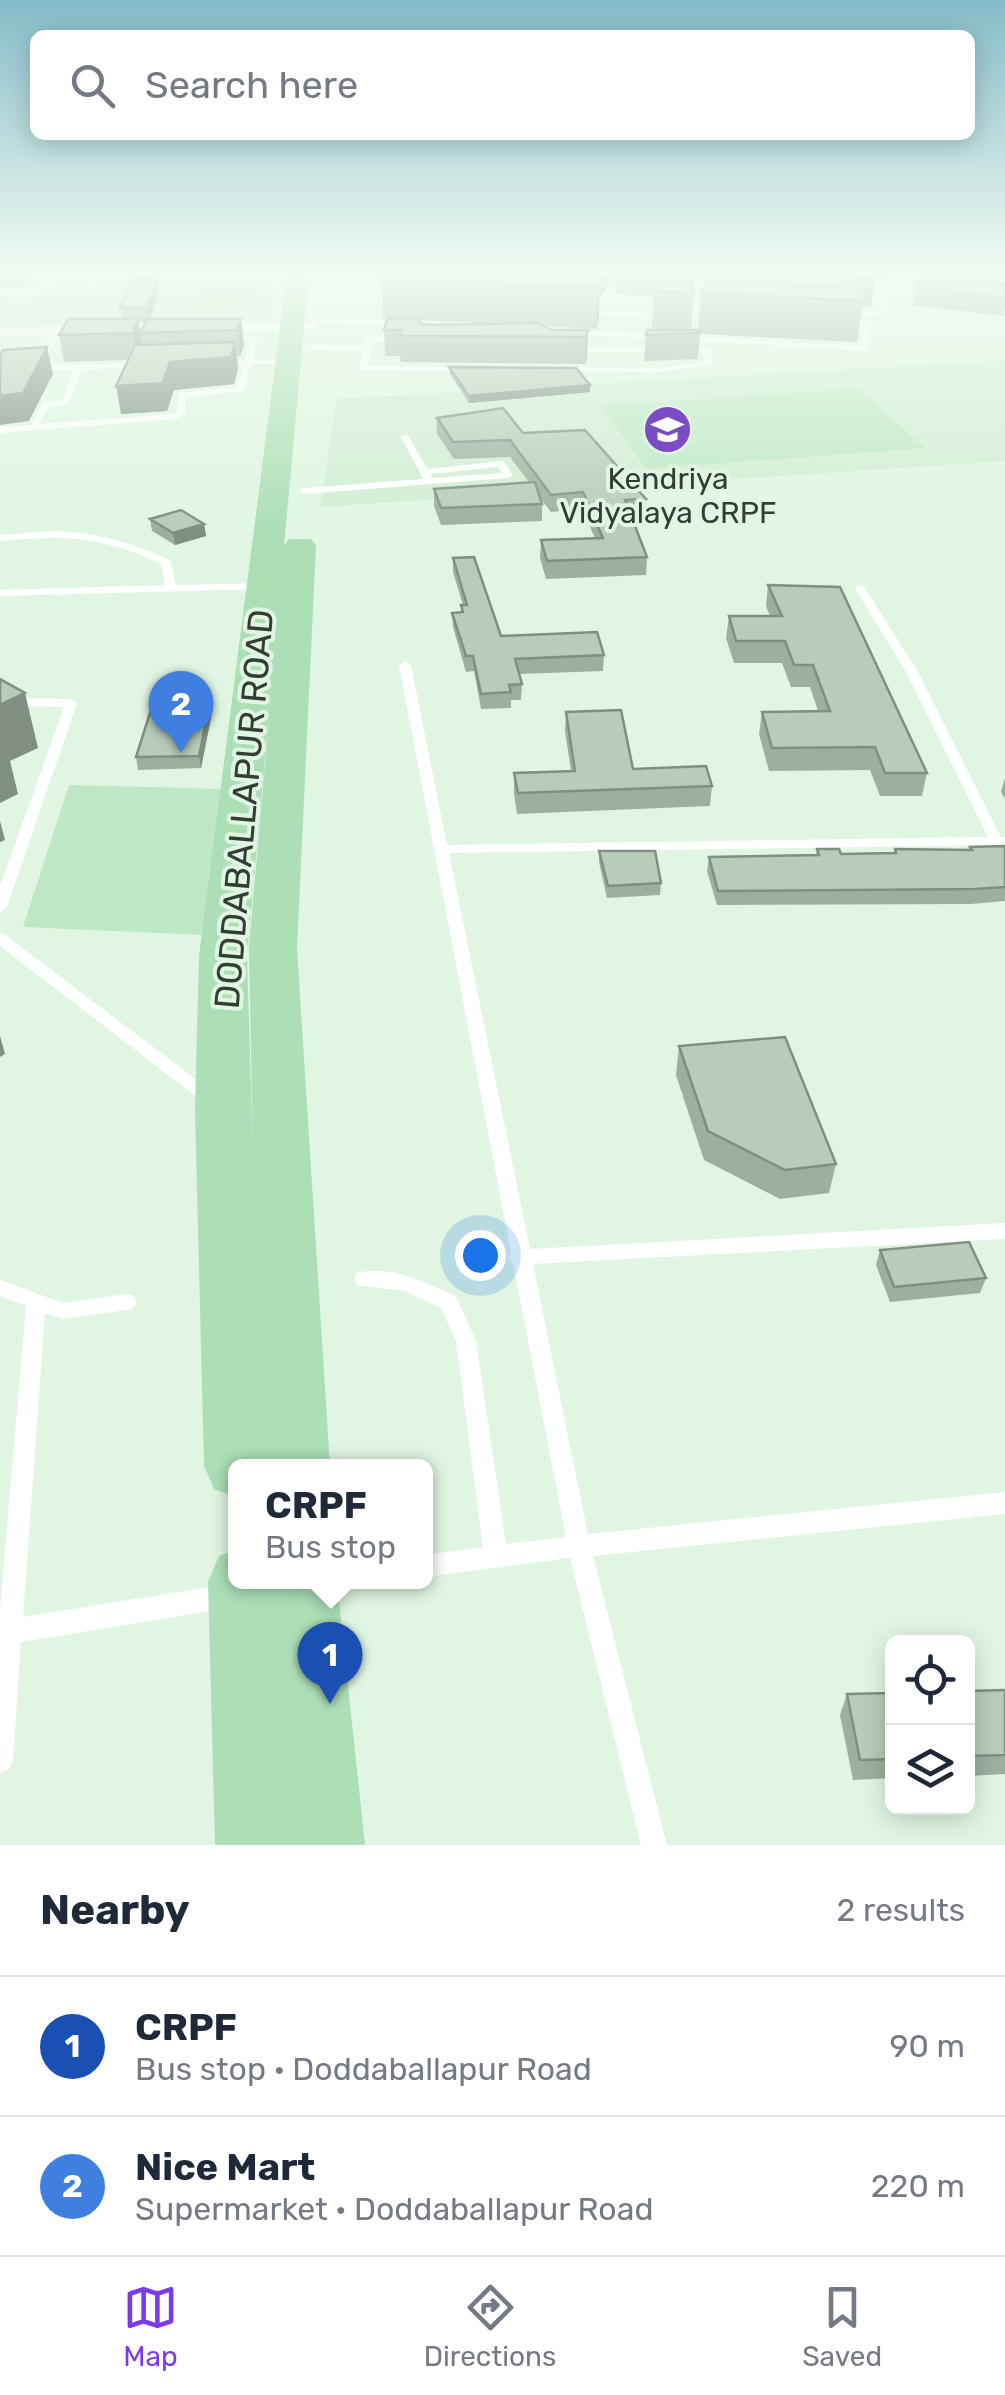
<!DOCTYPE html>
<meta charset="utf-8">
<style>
body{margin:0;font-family:Rubik,sans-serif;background:#f6f6f7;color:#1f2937}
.controls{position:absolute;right:30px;bottom:30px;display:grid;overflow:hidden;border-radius:15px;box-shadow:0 5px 25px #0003}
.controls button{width:90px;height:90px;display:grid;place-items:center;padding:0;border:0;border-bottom:2px solid #e0e1e3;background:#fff;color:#1f2937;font:50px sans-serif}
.you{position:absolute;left:480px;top:1255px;width:35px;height:35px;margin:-25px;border:8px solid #fff;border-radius:50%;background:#1a73e8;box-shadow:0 0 0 15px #1a73e833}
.badge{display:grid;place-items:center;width:65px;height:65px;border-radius:50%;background:#7c3aed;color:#fff;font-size:32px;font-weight:700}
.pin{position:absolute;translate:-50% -82px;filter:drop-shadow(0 2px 5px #0008)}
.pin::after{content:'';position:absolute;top:52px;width:35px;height:30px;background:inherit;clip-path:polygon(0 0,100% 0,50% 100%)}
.popup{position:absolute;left:228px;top:1459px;width:205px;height:130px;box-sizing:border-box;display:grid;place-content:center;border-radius:15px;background:#fff;filter:drop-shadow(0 2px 8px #0005);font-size:32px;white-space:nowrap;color:#747a83}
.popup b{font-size:38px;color:#1f2937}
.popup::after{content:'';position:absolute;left:50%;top:100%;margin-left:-20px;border:20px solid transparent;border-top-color:#fff}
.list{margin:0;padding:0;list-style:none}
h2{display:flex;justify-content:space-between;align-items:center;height:130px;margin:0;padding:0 40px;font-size:42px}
h2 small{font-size:32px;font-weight:400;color:#747a83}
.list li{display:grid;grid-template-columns:65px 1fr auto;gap:30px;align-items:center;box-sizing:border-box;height:140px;padding:0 40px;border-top:2px solid #e0e1e3}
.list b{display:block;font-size:38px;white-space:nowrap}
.list p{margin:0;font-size:32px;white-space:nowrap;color:#747a83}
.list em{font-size:32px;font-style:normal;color:#747a83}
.icon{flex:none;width:55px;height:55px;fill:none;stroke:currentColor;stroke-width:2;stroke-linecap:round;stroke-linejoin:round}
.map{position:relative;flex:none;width:1005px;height:1845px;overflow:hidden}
.search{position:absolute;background:#fff;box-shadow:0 5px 25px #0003;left:30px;right:30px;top:30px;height:110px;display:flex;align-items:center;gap:25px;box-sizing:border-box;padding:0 35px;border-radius:15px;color:#747a83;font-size:38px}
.sheet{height:410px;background:#fff}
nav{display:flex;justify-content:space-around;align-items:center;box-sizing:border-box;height:140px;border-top:2px solid #e0e1e3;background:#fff;font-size:28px;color:#747a83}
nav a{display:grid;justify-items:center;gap:5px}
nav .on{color:#7c3aed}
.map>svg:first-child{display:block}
.built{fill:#d1edd4}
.green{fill:#bee8c4}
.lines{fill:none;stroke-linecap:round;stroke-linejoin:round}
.service{fill:#fff;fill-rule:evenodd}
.minor{fill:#fff;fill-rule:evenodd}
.primary{fill:#acdfb5;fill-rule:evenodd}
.wall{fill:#9daf9f;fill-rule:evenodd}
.shaded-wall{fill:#808f82}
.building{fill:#b7ccb9;stroke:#808f82;stroke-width:2.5}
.labels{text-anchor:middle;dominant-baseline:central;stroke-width:8;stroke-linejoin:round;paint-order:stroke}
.far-poi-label{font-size:30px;fill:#343d35;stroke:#e0f6e3}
.street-label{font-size:35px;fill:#343d35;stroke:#e0f6e3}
</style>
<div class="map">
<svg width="1005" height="1845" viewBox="0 0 1005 1845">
<rect width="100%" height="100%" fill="#e0f6e3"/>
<!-- built -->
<path class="built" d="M0 273H278L272 320 0 327Z
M1005 360V461L320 507 337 399Z"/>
<!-- green -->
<path class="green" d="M128 273H265L254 302 214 313 185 314 202 295 200 289 139 280Z
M858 389 925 448 646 469 601 406Z
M69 785 227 789 204 935 23 927Z"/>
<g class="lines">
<!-- service -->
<path class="service" d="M56 273H62C45 299 29 297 0 296V292L39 290Z
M96 273H102L93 288H89Z
M642 280H699L702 282 699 284 640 283Z
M315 288H356L359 290 357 292H401L404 294 401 296H349L346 294 348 292 313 291Z
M856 295 888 301 892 303 886 314 855 317 852 313 880 310 884 304 854 298Z
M606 297 717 303 721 305 717 307 608 301 602 308 584 305 600 304Z
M315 301 402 303 406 305 402 307 313 304Z
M580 310 716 316 720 318 716 320 577 314Z
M312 318 463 324 467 326 463 328 309 322Z
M839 321 872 322 866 350 570 334 566 332 570 330 860 346 865 326 836 325Z
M223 335 257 337 253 360 290 359 294 361 290 363 251 364 244 391 186 397 185 413 176 419 0 433V427L31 425 43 402 62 401 74 370 37 371 33 369 51 337H78L82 339 78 341H56L42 366 145 363 149 365 145 367 82 370 68 405 49 406 40 424 174 414 177 412 179 393 237 387 243 365H218L214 363 218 361 245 360 250 341 226 339Z
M370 337H401L405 339 401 341H373L367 366 468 367 472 369 468 371 362 370 358 368 364 350 311 349 307 347 311 345 365 346 366 339Z
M569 348H706L710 350 714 364 658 372 558 371 557 369 561 367 658 368 706 362 703 352H566Z
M402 435H408L427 469 501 461 504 462 513 475 508 478 304 494 299 491 304 488 423 479 401 437ZM498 467 502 473 432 478 430 474Z
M46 531C91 531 129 541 170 560L176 585 265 583 270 586 265 589 0 596V590L165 585 161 564C102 536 64 535 0 541V535Z
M860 585 865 588 918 672 1001 837H1005V845L449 853 530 1249 1005 1223V1239L533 1264 588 1534 1005 1492V1514L593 1556 667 1845H641L570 1558 425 1577V1555L483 1547 456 1341 441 1308 405 1291 357 1285 354 1279 357 1273C391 1264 426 1283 456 1296L476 1341 506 1544 566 1537 513 1263 509 1257 511 1253 399 665 405 661 411 665 447 845 988 837 906 672 855 588Z
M0 698 71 699 77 703 7 907 0 912V886L64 707 0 706Z
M0 933 5 935 214 1093 217 1097 214 1101H202L0 946Z
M0 1280 63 1303 127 1294 134 1296 137 1302 134 1308 127 1310 63 1319 45 1313 23 1617 228 1584 236 1588 240 1596 236 1604 228 1608 21 1642 13 1760 9 1769 0 1773V1609L26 1306 0 1296Z"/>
<!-- minor -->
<path class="minor" d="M836 276 1005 292V300L831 283V277Z
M316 322V328L311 329 0 336V328Z"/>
<!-- primary -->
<path class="primary" d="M287 273H309L284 546 289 539H311L316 546 297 948 330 1466H235V1497L214 1489 204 1466 195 1109 199 956ZM274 660 249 948 253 1150 247 956Z
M235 1550V1582H337L365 1845H215L208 1582 219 1556Z"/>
</g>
<!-- wall -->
<path class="wall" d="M0 273H32L22 287 0 285Z
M617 273H887L884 278H875L871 306 862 307 857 342 700 334 698 359 644 361 646 335 652 330 654 291 694 293 691 330H698L701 293 716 283 717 281 655 277 654 288 650 296 616 294Z
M925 273H1005V305L1003 316 913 305 916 287 924 279Z
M381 278 609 285 599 299V319L596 329 544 326 551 330H588L587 356 585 364 401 362 400 356H385L384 330 406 319 383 318ZM418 320 497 324 432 325 421 324Z
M159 292 150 319H241L244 345 240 356H237L238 369 234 384 174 390 167 411 121 414 128 360 64 362 59 335 122 319 120 308ZM138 322H145L140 333 142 345Z
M449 367 590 385V392L469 403 450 374Z
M437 418 523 433 646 499 644 517H631L647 557 646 575 546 579 540 558 541 540 595 538 582 509 551 512 540 498 542 504V521L441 525 434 506V489L529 482 510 457 454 459 437 434Z
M150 519 204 524 206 536 175 545 152 531Z
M453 558 501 636 604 655 603 671 519 674 522 684 521 700H511V708L481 709 474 671 466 672 453 627 452 613 461 612V605H463L453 572Z
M768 585 927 773 922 796H880L870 770 769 771 759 734 762 712 818 711 810 687H791L782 663H734L726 638 729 616H770L766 606Z
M211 696 213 708 201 768 138 770 136 757Z
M566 712 633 769 712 786 710 806 517 814 514 793V773L571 771 565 731Z
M1005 778V799L1001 792Z
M1005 846V901L971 904 717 905 707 871 709 857 816 855 817 849 841 854 894 853 895 849 969 850 970 847Z
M599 851 661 883 660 895 607 898 599 862Z
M679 1046 836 1164 829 1193 780 1199 704 1160 676 1075Z
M880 1250 986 1278 980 1293 890 1302 876 1265Z
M1005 1690V1774L968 1776V1691Z
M892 1693V1778L853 1780 840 1715 847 1694Z"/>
<!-- shaded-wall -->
<path class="shaded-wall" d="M20 273H32L22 287 19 275Z
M600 273H610L609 285 599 299V319L596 329 597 288 582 287 585 275Z
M651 273H655L654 288 650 296Z
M855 273H876L871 306 862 307 863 301 853 300 857 278Z
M157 279 159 292 149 321 147 308Z
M138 319 142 345 137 359 133 333Z
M241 319 244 345 240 356 237 330Z
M588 330 587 356 585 364 586 337Z
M235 342 238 369 234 384 174 390 167 411 121 414 116 386 170 362Z
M47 347 53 374 29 421 0 425V396Z
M590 385V392L469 403V396Z
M204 524 206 536 175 545 173 533Z
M25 693 38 748 10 761 18 794 0 803V705Z
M211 696 213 708 201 768 199 756Z
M0 821 5 840 0 842Z
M0 1036 5 1054 0 1057Z"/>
<!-- building -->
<path class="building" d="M384 273H439L600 279 597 288 381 278Z
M443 273H600L585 275 583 278Z
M791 273H856L857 278 789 275Z
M925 273H1005V284L924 275Z
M131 279H157L147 308H120Z
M920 279 1005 286V298L916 287Z
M657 281 691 282 694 293 654 291Z
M707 283 864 289 863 301 701 293Z
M68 319H138L133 333 59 335Z
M147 319H241L237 330 140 333Z
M387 319H417L421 324 432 325 538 323 551 330H588L586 337 399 336 401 330H384Z
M647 330H699L700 333 646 335Z
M235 342 231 357 170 362 163 383 116 386 135 345Z
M47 347 23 393 0 396V355L3 350Z
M449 367 576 368 590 385 469 396Z
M503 408 523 433 585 430 646 499 625 500 647 557 547 561 541 540 603 538 583 492 551 495 510 440 453 442 437 418Z
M535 482 542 504 441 508 434 489Z
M181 510 204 524 173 533 150 519Z
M474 557 501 636 597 632 604 655 515 659 522 684 509 685 511 692 481 694 473 656H466L452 613 463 612 461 605H467L453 558Z
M768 585 840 587 927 773H885L875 747 772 748 762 712 830 711 813 665H794L785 641H736L729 616H782Z
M0 679 25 693 0 705Z
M211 696 199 756 136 757 155 697Z
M621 710 633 769 706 766 712 786 518 793 514 773 575 771 566 712Z
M1005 846V887L975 889 718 891 709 857 819 855 817 849H839L841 854 896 853 895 849 972 850 970 847Z
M599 851H655L661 883 608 886Z
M785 1037 836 1164 785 1170 708 1131 679 1046Z
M969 1242 986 1278 894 1287 880 1250Z
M1005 1690V1755L968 1756V1691Z
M892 1693V1759L860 1760 847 1694Z"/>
<!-- sky -->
<linearGradient id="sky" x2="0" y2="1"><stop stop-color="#85bcc8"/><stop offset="0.51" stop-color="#f1fbf2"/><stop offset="1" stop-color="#f1fbf2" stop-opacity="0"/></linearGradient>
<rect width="1005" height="531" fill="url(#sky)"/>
<!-- icons -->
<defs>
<symbol id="school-disc" viewBox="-11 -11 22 22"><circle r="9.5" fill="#7c4cc4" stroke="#e0f6e3"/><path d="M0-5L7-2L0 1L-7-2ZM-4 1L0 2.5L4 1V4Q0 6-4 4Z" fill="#fff"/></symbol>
</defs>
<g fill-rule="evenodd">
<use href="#school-disc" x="640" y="402" width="55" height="55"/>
</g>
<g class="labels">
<!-- far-poi labels -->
<g class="far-poi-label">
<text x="668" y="479">Kendriya<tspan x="668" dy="34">Vidyalaya CRPF</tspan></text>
</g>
<!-- street labels -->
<g class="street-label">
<text transform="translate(244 809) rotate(-85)">DODDABALLAPUR ROAD</text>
</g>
</g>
</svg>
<div class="controls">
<button><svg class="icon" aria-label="locate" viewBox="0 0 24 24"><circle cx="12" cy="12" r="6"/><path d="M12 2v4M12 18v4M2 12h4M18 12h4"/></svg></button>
<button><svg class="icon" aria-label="layers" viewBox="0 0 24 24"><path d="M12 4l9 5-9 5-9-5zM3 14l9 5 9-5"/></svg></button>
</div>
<div class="you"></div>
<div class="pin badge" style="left:330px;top:1704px;background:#1a4fb4">1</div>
<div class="popup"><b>CRPF</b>Bus stop</div>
<div class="pin badge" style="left:181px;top:753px;background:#3f7fe0">2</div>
<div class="search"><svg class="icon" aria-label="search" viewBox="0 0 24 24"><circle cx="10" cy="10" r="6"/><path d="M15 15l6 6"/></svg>Search here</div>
</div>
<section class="sheet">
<h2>Nearby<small>2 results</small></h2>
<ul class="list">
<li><span class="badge" style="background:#1a4fb4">1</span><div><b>CRPF</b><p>Bus stop · Doddaballapur Road</p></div><em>90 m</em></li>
<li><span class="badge" style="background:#3f7fe0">2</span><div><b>Nice Mart</b><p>Supermarket · Doddaballapur Road</p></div><em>220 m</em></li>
</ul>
</section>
<nav>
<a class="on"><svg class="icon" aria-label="map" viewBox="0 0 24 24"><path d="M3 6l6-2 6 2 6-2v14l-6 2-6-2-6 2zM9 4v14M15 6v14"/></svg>Map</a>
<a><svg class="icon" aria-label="directions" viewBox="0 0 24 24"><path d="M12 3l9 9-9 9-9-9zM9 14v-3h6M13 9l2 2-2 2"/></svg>Directions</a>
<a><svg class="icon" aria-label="saved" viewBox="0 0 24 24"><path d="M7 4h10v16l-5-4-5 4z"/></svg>Saved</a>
</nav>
